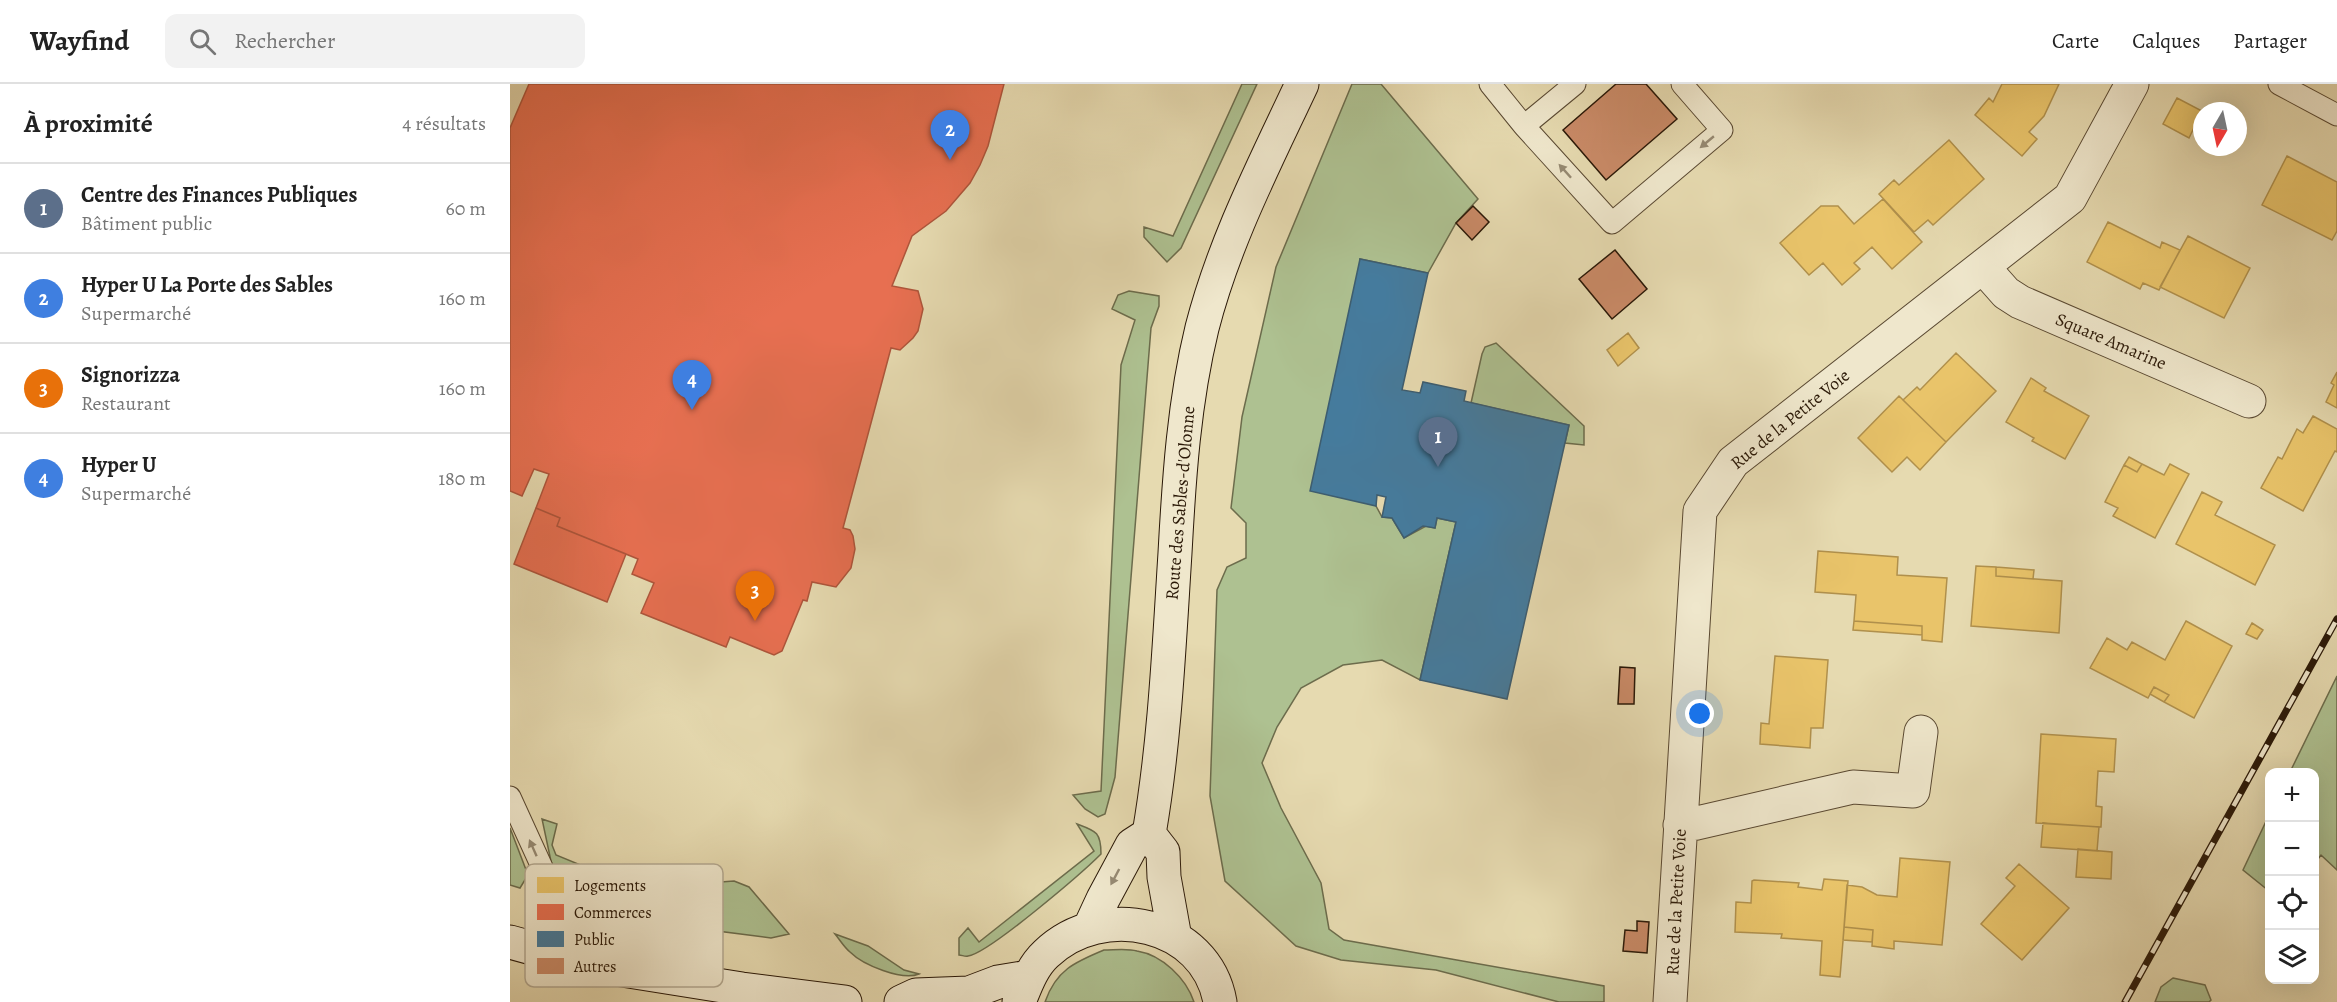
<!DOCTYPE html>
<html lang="fr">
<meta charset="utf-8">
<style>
body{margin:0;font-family:Alegreya,serif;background:#f2f2f2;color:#222}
.controls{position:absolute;right:18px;bottom:18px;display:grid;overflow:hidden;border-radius:12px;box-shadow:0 6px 24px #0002}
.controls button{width:54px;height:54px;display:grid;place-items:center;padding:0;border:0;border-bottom:2px solid #e0e0e0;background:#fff;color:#222;font:30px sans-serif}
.compass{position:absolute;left:1683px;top:18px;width:54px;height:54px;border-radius:50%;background:#fff;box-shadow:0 6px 24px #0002;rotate:189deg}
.you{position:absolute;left:1190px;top:630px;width:21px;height:21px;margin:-15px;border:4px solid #fff;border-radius:50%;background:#1a73e8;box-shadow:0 0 0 9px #1a73e833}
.badge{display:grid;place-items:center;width:39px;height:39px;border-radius:50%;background:#b45309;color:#fff;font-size:20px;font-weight:700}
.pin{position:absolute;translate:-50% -50px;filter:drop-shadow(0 2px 3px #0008)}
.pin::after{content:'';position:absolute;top:32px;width:21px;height:18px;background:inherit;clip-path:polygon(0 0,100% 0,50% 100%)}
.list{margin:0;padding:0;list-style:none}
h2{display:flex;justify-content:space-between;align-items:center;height:78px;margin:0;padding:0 24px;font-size:26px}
h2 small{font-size:20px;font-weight:400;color:#767676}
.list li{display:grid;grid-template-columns:39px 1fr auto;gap:18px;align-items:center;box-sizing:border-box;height:90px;padding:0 24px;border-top:2px solid #e0e0e0}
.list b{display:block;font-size:22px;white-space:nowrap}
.list p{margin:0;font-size:20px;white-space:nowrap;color:#767676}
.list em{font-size:20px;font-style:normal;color:#767676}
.icon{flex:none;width:33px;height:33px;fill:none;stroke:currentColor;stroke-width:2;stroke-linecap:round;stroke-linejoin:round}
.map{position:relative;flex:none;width:1827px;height:918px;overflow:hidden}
header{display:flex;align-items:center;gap:36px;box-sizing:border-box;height:84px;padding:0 30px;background:#fff;border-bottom:2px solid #e0e0e0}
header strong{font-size:28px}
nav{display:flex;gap:33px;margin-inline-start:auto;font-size:21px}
.search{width:420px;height:54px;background:#f2f2f2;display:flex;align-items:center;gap:15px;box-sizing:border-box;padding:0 21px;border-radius:12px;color:#767676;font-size:22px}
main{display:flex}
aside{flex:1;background:#fff}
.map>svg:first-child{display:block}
.green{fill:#aec191;stroke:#6c6c4c;stroke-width:1.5}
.homes{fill:#e9c46a;stroke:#b0904c;stroke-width:1.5}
.shops{fill:#e76f51;stroke:#ae553b;stroke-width:1.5}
.public{fill:#457b9d;stroke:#3d5d70;stroke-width:1.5}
.building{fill:#c98a67;stroke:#2a1807;stroke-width:1.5}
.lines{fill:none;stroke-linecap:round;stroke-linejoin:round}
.service-casing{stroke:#594831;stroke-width:23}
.minor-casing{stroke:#594831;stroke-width:35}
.secondary-casing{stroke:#2a1807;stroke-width:35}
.service{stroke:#efe7cc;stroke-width:21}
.minor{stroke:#efe7cc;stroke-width:33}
.secondary{stroke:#efe7cc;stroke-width:33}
.rail-casing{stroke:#2a1807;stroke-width:7}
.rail{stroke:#efe7cc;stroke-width:4.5;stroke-dasharray:14;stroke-linecap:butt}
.oneway{fill:#968a73}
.labels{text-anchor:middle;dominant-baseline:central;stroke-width:6;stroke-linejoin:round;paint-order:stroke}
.street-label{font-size:18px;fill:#2a1807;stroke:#efe7cc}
.key{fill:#efe7cc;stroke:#b4a991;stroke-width:1.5}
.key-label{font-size:16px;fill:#2a1807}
</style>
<header>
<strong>Wayfind</strong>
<div class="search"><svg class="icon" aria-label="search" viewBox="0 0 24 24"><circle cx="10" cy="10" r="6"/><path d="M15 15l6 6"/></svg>Rechercher</div>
<nav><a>Carte</a><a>Calques</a><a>Partager</a></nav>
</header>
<main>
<aside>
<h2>À proximité<small>4 résultats</small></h2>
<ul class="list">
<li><span class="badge" style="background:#5c6f8a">1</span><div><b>Centre des Finances Publiques</b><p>Bâtiment public</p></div><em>60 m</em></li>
<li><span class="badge" style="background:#3f7fe0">2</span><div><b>Hyper U La Porte des Sables</b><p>Supermarché</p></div><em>160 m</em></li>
<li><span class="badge" style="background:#e8710a">3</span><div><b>Signorizza</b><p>Restaurant</p></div><em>160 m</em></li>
<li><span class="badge" style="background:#3f7fe0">4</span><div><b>Hyper U</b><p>Supermarché</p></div><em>180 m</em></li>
</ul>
</aside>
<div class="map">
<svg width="1827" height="918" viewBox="0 0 1827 918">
<rect width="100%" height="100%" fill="#e6dab0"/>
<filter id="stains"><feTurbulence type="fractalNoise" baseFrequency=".00333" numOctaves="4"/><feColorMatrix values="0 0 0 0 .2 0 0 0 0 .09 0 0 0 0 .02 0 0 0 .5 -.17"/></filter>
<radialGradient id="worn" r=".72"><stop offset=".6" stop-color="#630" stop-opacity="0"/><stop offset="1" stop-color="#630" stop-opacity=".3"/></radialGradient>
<!-- green -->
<path class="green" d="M732 0H747L671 164 657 178 634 153V143L663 152Z
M842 0H871L968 115 946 139 918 189 850 175 866 422 872 433 882 434 894 454 916 442 925 444 927 434 946 438 910 596 872 576 833 581 791 604 767 643 752 679 771 724 811 799 819 845 834 856 1094 902V918H1049L926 886 831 876 786 862 715 797 700 712 707 506 717 483 736 474V439L721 424 732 333 766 183Z
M619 207 649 212V222L641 244 605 693 595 730 588 733 575 725 563 711 591 707 611 281 625 236 602 225 608 211Z
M986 259 1074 342V361L1055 359 1059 341 961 319 972 270 975 263Z
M1827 592V786L1811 771 1805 779 1804 688H1780Z
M1759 731V807L1733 786Z
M32 735 47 740 42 761 46 771 175 824 147 850C110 841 101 841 75 812H57L42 782Z
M567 740C586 747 591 748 591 770 573 788 478 870 458 872 455 873 452 871 449 871V854L458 844 469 858 584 767Z
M0 744 18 791 10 804 0 801Z
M224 797 239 803 279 850 261 854 184 844 197 799Z
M325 850 358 862 394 886 409 890C392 897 353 881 340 868 334 863 330 856 325 850Z
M594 866C604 866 617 864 627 867 652 871 676 894 684 918H535C546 886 565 878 594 866Z
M1663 894 1695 901 1701 916 1699 918H1645L1651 903Z"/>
<!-- homes -->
<path class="homes" d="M1492 0H1549L1534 32 1519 48 1527 55 1512 72 1465 31 1479 14 1483 18Z
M1667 14 1692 27 1679 54 1653 40Z
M1439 56 1474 95 1423 141 1418 136 1404 148 1369 110 1384 96 1389 101Z
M1777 72 1827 98V147L1822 156 1752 121Z
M1373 115 1412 158 1382 185 1362 163 1344 179 1350 185 1332 201 1313 179 1299 191 1270 159 1311 122H1328L1344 140Z
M1598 138 1650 164 1652 158 1670 166 1649 206 1633 199 1630 205 1577 178Z
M1678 152 1740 184 1714 234 1650 203Z
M1118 249 1129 264 1108 282 1097 266Z
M1446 269 1486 307 1436 358 1393 316 1407 303 1410 306Z
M1827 288V324L1816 318 1824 301 1821 299Z
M1521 294 1536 304 1534 307 1579 332 1555 375 1522 357 1524 354 1496 338Z
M1389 312 1436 358 1410 386 1397 373 1382 388 1348 354Z
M1803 332 1827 345V368L1825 367 1793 427 1751 404 1768 373 1772 375 1787 345 1793 349Z
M1619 373 1632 380 1627 388 1614 381Z
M1632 380 1654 391 1660 380 1679 390 1645 454 1603 432 1608 424 1595 418 1614 381 1627 388Z
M1692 408 1712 418 1705 431 1765 461 1745 501 1666 460Z
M1308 467 1388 473 1387 491 1437 494 1432 558 1412 556V542L1344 537 1346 511 1305 508Z
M1466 482 1486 483V492L1552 497 1549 549 1461 542Z
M1486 483 1524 486 1523 495 1486 492Z
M1344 537 1412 542V551L1343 546Z
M1676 537 1722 562 1684 634 1654 618 1659 611 1644 603 1638 614 1580 584 1597 554 1617 566 1622 558 1655 576Z
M1742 539 1753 546 1747 555 1736 550Z
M1265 572 1318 576 1313 644H1301L1300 664 1250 660 1251 639 1259 640Z
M1644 603 1659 611 1654 618 1640 610Z
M1531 650 1606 655 1604 688 1588 687 1586 722 1592 723 1591 743 1526 739Z
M1533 739 1589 743 1587 767 1531 763Z
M1568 765 1602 768 1601 795 1566 793Z
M1390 774 1440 778 1432 861 1384 857V865L1362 862 1363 846 1334 843 1337 801 1352 803 1367 811 1387 813Z
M1509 780 1559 824 1512 876 1471 840 1505 802 1496 794Z
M1314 795 1338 797 1330 893 1310 891 1312 857 1271 854 1272 850 1225 848 1226 818 1241 819 1242 797 1244 796 1289 799 1288 803 1312 806Z
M1334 843 1363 846 1362 858 1333 856Z"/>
<!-- shops -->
<path class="shops" d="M19 0H494L478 62 470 81 460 99 436 127 402 152 382 202 408 207 413 225 408 247 403 254 390 266 381 264 333 444 340 446 343 452 345 465 341 484 326 503 302 498 297 517 293 516 272 567 264 571 220 553 216 563 131 529 144 499 122 490 128 475 47 442 50 434 26 424 39 390 24 385 12 412 0 407V44Z
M26 424 50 434 47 442 116 470 97 518 4 480Z"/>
<!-- public -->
<path class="public" d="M850 175 918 189 892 306 910 309 913 298 956 307 954 317 1059 341 997 615 910 596 946 438 927 434 925 444 913 442 894 454 882 434 872 433 876 413 867 411 866 422 800 407Z"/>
<!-- building -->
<path class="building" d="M1106 0H1136L1167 35 1096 96 1053 46Z
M963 122 979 138 962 156 946 139Z
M1105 166 1137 205 1102 235 1069 195Z
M1110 583 1125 584 1124 620H1108Z
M1127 837 1139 838 1137 869 1113 867 1115 846 1127 847Z"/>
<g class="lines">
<defs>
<path id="service" d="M980 0 1014 42 1065 0
M1769 0 1827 31
M1014 42 1102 139 1212 46 1172 0
M0 713 52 827 67 877"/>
<path id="minor" d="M1473 183 1496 209 1510 218 1739 317
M1170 741 1187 739 1343 703 1403 707 1411 648
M1160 918 1190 427 1223 378 1560 114 1622 0"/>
<path id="secondary" d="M639 750C655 657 659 563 665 469 669 394 674 318 692 244 714 158 755 79 792 0
M639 750 653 768 654 793 665 854
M580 843 593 815 622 761 639 750
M0 858 87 882 232 905 335 918
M391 918 406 911 459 909 488 898 519 893
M509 918C516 901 522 883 536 870 592 816 696 838 710 918"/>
</defs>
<!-- service casing -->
<use href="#service" class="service-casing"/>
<!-- minor casing -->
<use href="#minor" class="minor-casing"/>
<!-- secondary casing -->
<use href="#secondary" class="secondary-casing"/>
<!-- service -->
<use href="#service" class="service"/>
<!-- minor -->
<use href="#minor" class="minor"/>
<!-- secondary -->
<use href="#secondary" class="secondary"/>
<defs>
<path id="rail" d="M1615 918 1827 535"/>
</defs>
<!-- rail casing -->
<use href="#rail" class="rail-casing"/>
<!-- rail -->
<use href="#rail" class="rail"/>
</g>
<!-- one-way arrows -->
<defs><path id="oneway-solid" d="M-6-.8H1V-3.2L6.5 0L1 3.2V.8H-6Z" transform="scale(1.5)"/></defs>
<g class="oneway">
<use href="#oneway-solid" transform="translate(1197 58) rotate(140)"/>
<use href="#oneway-solid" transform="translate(1055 87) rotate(-132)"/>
<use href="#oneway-solid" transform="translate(23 764) rotate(-114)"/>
<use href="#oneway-solid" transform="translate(605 793) rotate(118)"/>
</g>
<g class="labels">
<!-- street labels -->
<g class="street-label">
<text transform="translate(1601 257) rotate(23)">Square Amarine</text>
<text transform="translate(1280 335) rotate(-39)">Rue de la Petite Voie</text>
<text transform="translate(670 419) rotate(-85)">Route des Sables-d'Olonne</text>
<text transform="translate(1166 818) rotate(-87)">Rue de la Petite Voie</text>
</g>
</g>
<!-- legend -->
<rect x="15" y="780" width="198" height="123" rx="9" class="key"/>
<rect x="27" y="793" width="27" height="16" fill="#e9c46a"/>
<rect x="27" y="820" width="27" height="16" fill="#e76f51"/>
<rect x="27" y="847" width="27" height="16" fill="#457b9d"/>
<rect x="27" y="874" width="27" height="16" fill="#c98a67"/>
<g class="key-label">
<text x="64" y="807">Logements</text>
<text x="64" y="834">Commerces</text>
<text x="64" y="861">Public</text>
<text x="64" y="888">Autres</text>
</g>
<rect width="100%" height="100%" filter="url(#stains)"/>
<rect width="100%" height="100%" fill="url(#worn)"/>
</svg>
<div class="controls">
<button>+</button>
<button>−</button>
<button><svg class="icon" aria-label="locate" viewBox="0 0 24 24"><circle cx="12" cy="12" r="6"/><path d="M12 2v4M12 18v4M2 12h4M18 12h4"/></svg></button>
<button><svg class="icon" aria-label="layers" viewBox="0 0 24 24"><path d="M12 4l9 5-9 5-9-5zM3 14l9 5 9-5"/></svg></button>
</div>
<svg class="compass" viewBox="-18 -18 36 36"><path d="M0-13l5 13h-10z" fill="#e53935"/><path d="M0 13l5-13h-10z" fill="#767676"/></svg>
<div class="you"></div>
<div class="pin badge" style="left:928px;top:383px;background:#5c6f8a">1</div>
<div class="pin badge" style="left:440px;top:76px;background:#3f7fe0">2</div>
<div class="pin badge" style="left:245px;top:537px;background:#e8710a">3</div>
<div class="pin badge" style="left:182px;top:326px;background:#3f7fe0">4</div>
</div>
</main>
